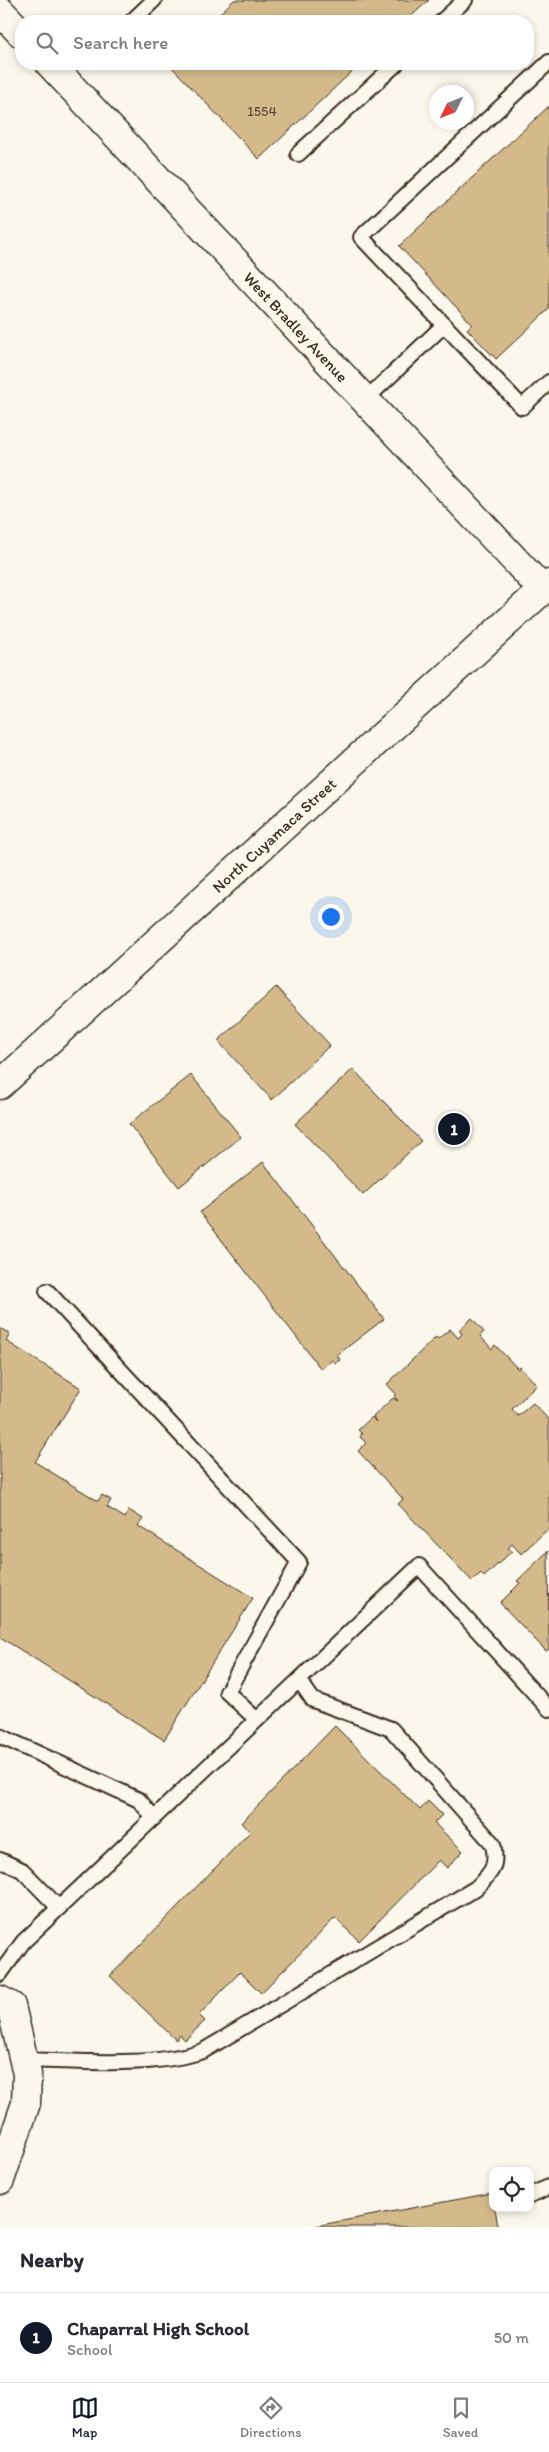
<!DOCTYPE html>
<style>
body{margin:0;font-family:Itim,sans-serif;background:#f7f7f7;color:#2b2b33}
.controls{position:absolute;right:15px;bottom:15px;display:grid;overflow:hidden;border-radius:10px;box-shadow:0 2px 8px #0003}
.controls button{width:45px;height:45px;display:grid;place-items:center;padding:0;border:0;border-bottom:1px solid #e1e1e2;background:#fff;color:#2b2b33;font:25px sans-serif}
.compass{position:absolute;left:429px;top:85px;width:45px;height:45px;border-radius:50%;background:#fff;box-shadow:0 2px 8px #0003;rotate:227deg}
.you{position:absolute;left:330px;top:916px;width:18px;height:18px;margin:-12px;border:4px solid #fff;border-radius:50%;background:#1a73e8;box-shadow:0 0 0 8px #1a73e833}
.badge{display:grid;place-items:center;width:32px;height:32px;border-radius:50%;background:#111827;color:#fff;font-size:16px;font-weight:700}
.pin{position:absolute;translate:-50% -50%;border:2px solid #fff;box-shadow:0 1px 5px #0006}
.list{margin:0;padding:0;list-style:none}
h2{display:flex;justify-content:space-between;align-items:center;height:65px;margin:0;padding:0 20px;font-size:21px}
h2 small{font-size:16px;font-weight:400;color:#7c7c81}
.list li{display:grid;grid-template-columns:32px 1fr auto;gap:15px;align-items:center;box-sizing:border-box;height:90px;padding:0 20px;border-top:1px solid #e1e1e2}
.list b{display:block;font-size:19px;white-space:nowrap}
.list p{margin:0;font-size:16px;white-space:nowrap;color:#7c7c81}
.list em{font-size:16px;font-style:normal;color:#7c7c81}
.icon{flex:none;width:28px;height:28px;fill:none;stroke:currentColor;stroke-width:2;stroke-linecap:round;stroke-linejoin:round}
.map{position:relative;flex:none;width:549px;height:2227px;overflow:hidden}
.search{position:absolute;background:#fff;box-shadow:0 2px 8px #0003;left:15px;right:15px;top:15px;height:55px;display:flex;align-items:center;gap:12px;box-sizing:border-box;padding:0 18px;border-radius:20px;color:#7c7c81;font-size:19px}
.sheet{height:155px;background:#fff}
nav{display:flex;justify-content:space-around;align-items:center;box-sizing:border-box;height:70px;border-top:1px solid #e1e1e2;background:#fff;font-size:14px;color:#7c7c81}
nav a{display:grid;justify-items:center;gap:2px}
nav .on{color:#111827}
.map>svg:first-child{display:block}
.building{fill:#d4ba8a;stroke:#3b2a1e}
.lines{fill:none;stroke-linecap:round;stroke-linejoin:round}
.service-casing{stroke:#3b2a1e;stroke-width:18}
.tertiary-casing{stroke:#3b2a1e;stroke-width:31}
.secondary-casing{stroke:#3b2a1e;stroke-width:31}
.service{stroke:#fbf7ec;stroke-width:14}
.tertiary{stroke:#fbf7ec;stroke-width:28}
.secondary{stroke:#fbf7ec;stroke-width:28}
.labels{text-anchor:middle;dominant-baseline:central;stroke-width:4;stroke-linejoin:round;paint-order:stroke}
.number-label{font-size:14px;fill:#614e39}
.street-label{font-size:16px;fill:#3b2a1e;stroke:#fbf7ec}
</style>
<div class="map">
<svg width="549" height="2227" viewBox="0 0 549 2227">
<rect width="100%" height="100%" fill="#fbf7ec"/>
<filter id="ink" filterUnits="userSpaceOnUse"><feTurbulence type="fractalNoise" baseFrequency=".02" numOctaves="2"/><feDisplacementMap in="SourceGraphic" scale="10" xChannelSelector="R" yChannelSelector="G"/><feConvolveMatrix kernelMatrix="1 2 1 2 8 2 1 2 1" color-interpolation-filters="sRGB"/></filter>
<g filter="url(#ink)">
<!-- building -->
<path class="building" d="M234 0H429L406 21H212Z
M169 64H360L259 159Z
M549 106V309L496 359 467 329 472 324 399 246Z
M276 987 330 1045 272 1100 218 1041Z
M353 1069 421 1141 363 1195 295 1124Z
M191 1075 241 1137 179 1187 129 1124Z
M263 1162 384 1319 337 1355 340 1360 335 1363 332 1360 321 1369 200 1212Z
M472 1318 484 1332 480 1336 492 1349 495 1345 518 1369 520 1367 537 1385 512 1409 518 1416 533 1403 549 1420V1528L521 1554 512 1544 508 1548 512 1551 484 1577 481 1573 472 1581 398 1504 403 1499 358 1451 366 1443 360 1437 362 1434 358 1430 372 1417 376 1422 373 1417 393 1398 398 1401 394 1396 396 1394 387 1384 436 1337 438 1339 450 1329 458 1338 462 1334 459 1330Z
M0 1328 10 1334 6 1341 81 1388 35 1462 98 1501 102 1495 111 1500 107 1507 125 1518 129 1510 143 1519 138 1526 253 1598 164 1740 0 1637Z
M548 1551 549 1649 546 1651 500 1603 520 1583 517 1581Z
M335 1726 420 1810 428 1801 442 1815 434 1823 463 1851 447 1868 439 1860 359 1941 335 1918 261 1993 240 1972 199 2015 205 2021 185 2040 180 2035 176 2040 110 1976 250 1832 241 1823Z
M492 2193 493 2208H495L498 2227H310Z"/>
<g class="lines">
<defs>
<path id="service" d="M132 21 154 0
M442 21 465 0
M549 62 361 237 522 407 549 382
M298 154 396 64
M365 400 444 325
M47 1291 299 1562 227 1692 257 1720
M0 1736 139 1800 154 1818
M0 1860 22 1870 59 1908
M0 1974 23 1942 419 1566 549 1709
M23 2060C79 2061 150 2068 203 2051L476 1888C491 1873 498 1867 493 1844L391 1729 313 1700 299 1680
M530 2195 549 2187"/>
<path id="tertiary" d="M0 2000 11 2006 27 2074 26 2103 0 2180"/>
<g id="secondary">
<path d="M0 11 21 33"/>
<path id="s1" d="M50 64 543 590"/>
<path id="s2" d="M0 1085 549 584"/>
</g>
</defs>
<!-- service casing -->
<use href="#service" class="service-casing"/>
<!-- tertiary casing -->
<use href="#tertiary" class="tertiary-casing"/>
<!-- secondary casing -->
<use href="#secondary" class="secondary-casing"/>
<!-- service -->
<use href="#service" class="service"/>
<!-- tertiary -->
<use href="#tertiary" class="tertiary"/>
<!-- secondary -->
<use href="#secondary" class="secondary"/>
</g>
</g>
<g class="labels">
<!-- number labels -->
<g class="number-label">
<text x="262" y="111">1554</text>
</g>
<!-- street labels -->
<g class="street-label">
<text stroke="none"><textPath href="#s1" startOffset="360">West Bradley Avenue</textPath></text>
<text stroke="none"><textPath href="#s2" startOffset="371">North Cuyamaca Street</textPath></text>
</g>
</g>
</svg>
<div class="controls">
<button><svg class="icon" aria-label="locate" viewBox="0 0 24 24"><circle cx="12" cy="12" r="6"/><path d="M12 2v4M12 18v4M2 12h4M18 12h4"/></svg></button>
</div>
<svg class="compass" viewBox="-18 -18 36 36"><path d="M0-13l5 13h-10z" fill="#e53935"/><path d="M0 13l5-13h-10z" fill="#7c7c81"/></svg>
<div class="you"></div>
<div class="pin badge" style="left:454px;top:1129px">1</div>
<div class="search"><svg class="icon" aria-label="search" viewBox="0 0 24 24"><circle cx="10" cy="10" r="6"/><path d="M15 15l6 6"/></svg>Search here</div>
</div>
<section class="sheet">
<h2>Nearby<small></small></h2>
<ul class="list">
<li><span class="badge">1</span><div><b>Chaparral High School</b><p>School</p></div><em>50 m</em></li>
</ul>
</section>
<nav>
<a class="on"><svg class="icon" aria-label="map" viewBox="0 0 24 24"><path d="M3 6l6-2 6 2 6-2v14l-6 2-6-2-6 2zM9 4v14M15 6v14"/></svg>Map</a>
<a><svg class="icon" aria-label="directions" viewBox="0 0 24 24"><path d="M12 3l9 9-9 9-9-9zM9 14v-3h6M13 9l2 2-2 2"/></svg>Directions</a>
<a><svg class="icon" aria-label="saved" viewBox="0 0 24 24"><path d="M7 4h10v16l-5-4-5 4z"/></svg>Saved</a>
</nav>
